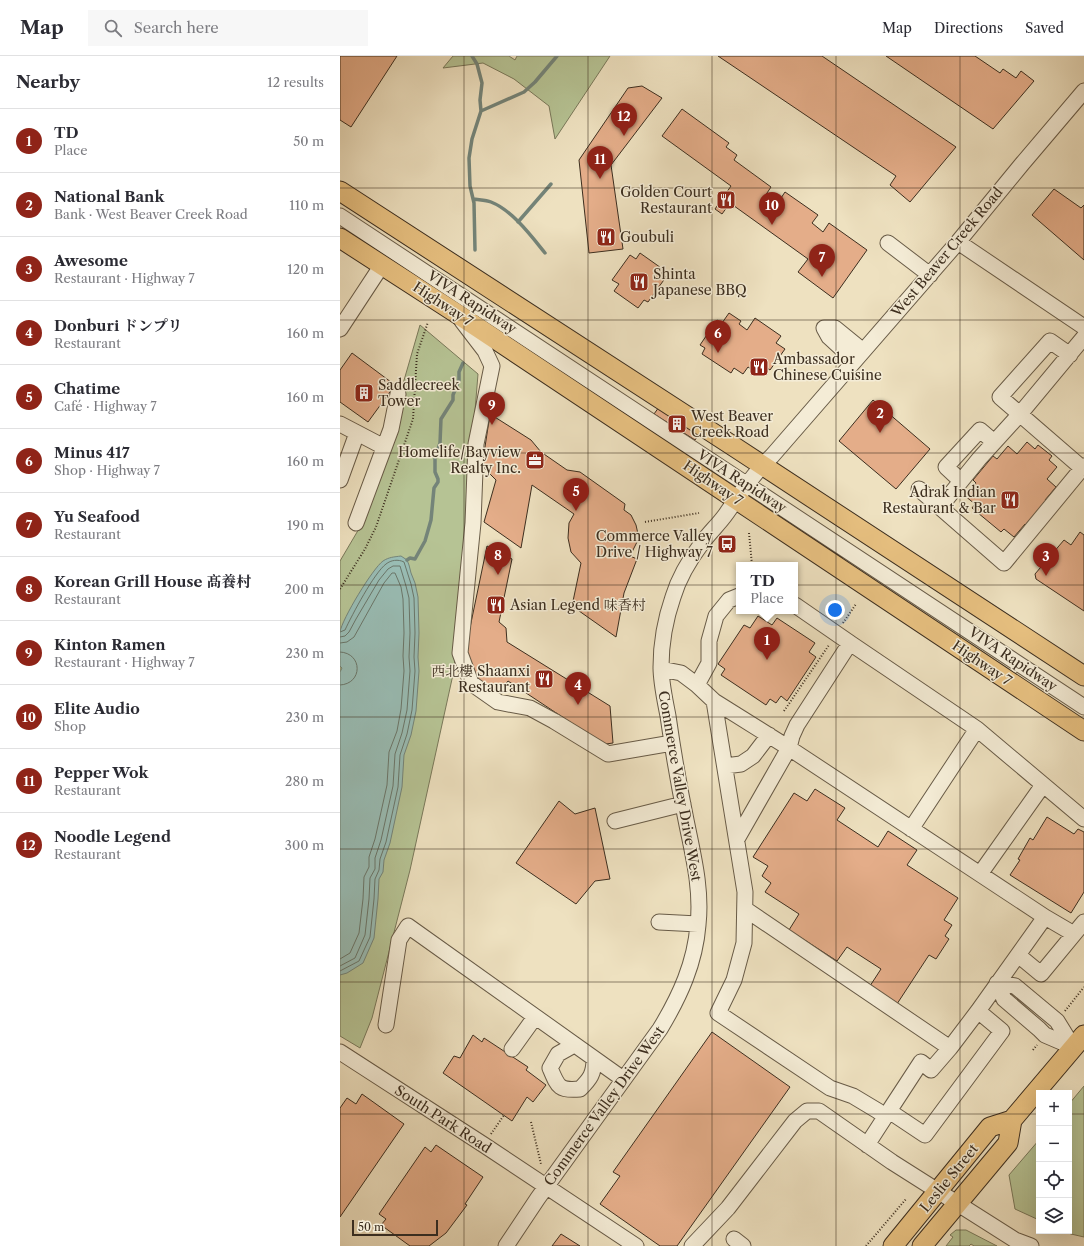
<!DOCTYPE html>
<meta charset="utf-8">
<style>
body{margin:0;font-family:"Libre Caslon Text","Noto Serif SC","Noto Serif JP",serif;background:#f7f7f7;color:#2b2b33}
.controls{position:absolute;right:12px;bottom:12px;display:grid;overflow:hidden;border-radius:0px;box-shadow:0 4px 16px #0002}
.controls button{width:36px;height:36px;display:grid;place-items:center;padding:0;border:0;border-bottom:1px solid #e1e1e2;background:#fff;color:#2b2b33;font:20px sans-serif}
.scale{position:absolute;left:12px;bottom:10px;width:86px;box-sizing:border-box;padding-left:4px;border:2px solid #3c2e1f;border-top:0;font-size:11px;line-height:14px;white-space:nowrap;color:#3c2e1f;-webkit-text-stroke:3px #f4ecd6;paint-order:stroke}
.you{position:absolute;left:495px;top:554px;width:14px;height:14px;margin:-10px;border:3px solid #fff;border-radius:50%;background:#1a73e8;box-shadow:0 0 0 6px #1a73e833}
.badge{display:grid;place-items:center;width:26px;height:26px;border-radius:50%;background:#8f2418;color:#fff;font-size:13px;font-weight:700}
.pin{position:absolute;translate:-50% -33px;filter:drop-shadow(0 1px 2px #0008)}
.pin::after{content:'';position:absolute;top:21px;width:14px;height:12px;background:inherit;clip-path:polygon(0 0,100% 0,50% 100%)}
.popup{position:absolute;left:396px;top:506px;width:62px;height:52px;box-sizing:border-box;display:grid;place-content:center;border-radius:0px;background:#fff;filter:drop-shadow(0 1px 3px #0005);font-size:13px;white-space:nowrap;color:#7c7c81}
.popup b{font-size:15px;color:#2b2b33}
.popup::after{content:'';position:absolute;left:50%;top:100%;margin-left:-8px;border:8px solid transparent;border-top-color:#fff}
.list{margin:0;padding:0;list-style:none}
h2{display:flex;justify-content:space-between;align-items:center;height:52px;margin:0;padding:0 16px;font-size:17px}
h2 small{font-size:13px;font-weight:400;color:#7c7c81}
.list li{display:grid;grid-template-columns:26px 1fr auto;gap:12px;align-items:center;box-sizing:border-box;height:64px;padding:0 16px;border-top:1px solid #e1e1e2}
.list b{display:block;font-size:15px;white-space:nowrap}
.list p{margin:0;font-size:13px;white-space:nowrap;color:#7c7c81}
.list em{font-size:13px;font-style:normal;color:#7c7c81}
.icon{flex:none;width:22px;height:22px;fill:none;stroke:currentColor;stroke-width:2;stroke-linecap:round;stroke-linejoin:round}
.map{position:relative;flex:none;width:744px;height:1190px;overflow:hidden}
header{display:flex;align-items:center;gap:24px;box-sizing:border-box;height:56px;padding:0 20px;background:#fff;border-bottom:1px solid #e1e1e2}
header strong{font-size:19px}
nav{display:flex;gap:22px;margin-inline-start:auto;font-size:14px}
.search{width:280px;height:36px;background:#f7f7f7;display:flex;align-items:center;gap:10px;box-sizing:border-box;padding:0 14px;border-radius:0px;color:#7c7c81;font-size:15px}
main{display:flex}
aside{flex:1;background:#fff}
.map>svg:first-child{display:block}
.green{fill:#b6c394;stroke:#79785a}
.water{fill:#99bdb5;stroke:#748479}
.lines{fill:none;stroke-linecap:round;stroke-linejoin:round}
.shore{stroke:#6a766a;stroke-width:1}
.stream{stroke:#748479;stroke-width:3.5}
.building{fill:#e4ad89;stroke:#3c2e1f}
.minor-casing{stroke:#685b47;stroke-width:17}
.major-casing{stroke:#3c2e1f;stroke-width:21}
.path{stroke:#3c2e1f;stroke-width:2;stroke-dasharray:1 2;stroke-linecap:butt}
.minor{stroke:#f4ecd6;stroke-width:15}
.major{stroke:#e7c080;stroke-width:19}
.grid{fill:none;stroke:#3c2e1f;stroke-width:1;stroke-opacity:0.55}
.labels{text-anchor:middle;dominant-baseline:central;stroke-width:3;stroke-linejoin:round;paint-order:stroke}
.poi-label{font-size:14px;fill:#3c2e1f;stroke:#f4ecd6;text-anchor:start}
.street-label{font-size:14px;fill:#3c2e1f;stroke:#f4ecd6}
</style>
<header>
<strong>Map</strong>
<div class="search"><svg class="icon" aria-label="search" viewBox="0 0 24 24"><circle cx="10" cy="10" r="6"/><path d="M15 15l6 6"/></svg>Search here</div>
<nav><a>Map</a><a>Directions</a><a>Saved</a></nav>
</header>
<main>
<aside>
<h2>Nearby<small>12 results</small></h2>
<ul class="list">
<li><span class="badge">1</span><div><b>TD</b><p>Place</p></div><em>50 m</em></li>
<li><span class="badge">2</span><div><b>National Bank</b><p>Bank · West Beaver Creek Road</p></div><em>110 m</em></li>
<li><span class="badge">3</span><div><b>Awesome</b><p>Restaurant · Highway 7</p></div><em>120 m</em></li>
<li><span class="badge">4</span><div><b>Donburi ドンプリ</b><p>Restaurant</p></div><em>160 m</em></li>
<li><span class="badge">5</span><div><b>Chatime</b><p>Café · Highway 7</p></div><em>160 m</em></li>
<li><span class="badge">6</span><div><b>Minus 417</b><p>Shop · Highway 7</p></div><em>160 m</em></li>
<li><span class="badge">7</span><div><b>Yu Seafood</b><p>Restaurant</p></div><em>190 m</em></li>
<li><span class="badge">8</span><div><b>Korean Grill House 髙養村</b><p>Restaurant</p></div><em>200 m</em></li>
<li><span class="badge">9</span><div><b>Kinton Ramen</b><p>Restaurant · Highway 7</p></div><em>230 m</em></li>
<li><span class="badge">10</span><div><b>Elite Audio</b><p>Shop</p></div><em>230 m</em></li>
<li><span class="badge">11</span><div><b>Pepper Wok</b><p>Restaurant</p></div><em>280 m</em></li>
<li><span class="badge">12</span><div><b>Noodle Legend</b><p>Restaurant</p></div><em>300 m</em></li>
</ul>
</aside>
<div class="map">
<svg width="744" height="1190" viewBox="0 0 744 1190">
<rect width="100%" height="100%" fill="#eee1c0"/>
<filter id="stains"><feTurbulence type="fractalNoise" baseFrequency=".005" numOctaves="4"/><feColorMatrix values="0 0 0 0 .2 0 0 0 0 .09 0 0 0 0 .02 0 0 0 .5 -.17"/></filter>
<radialGradient id="worn" r=".72"><stop offset=".6" stop-color="#630" stop-opacity="0"/><stop offset="1" stop-color="#630" stop-opacity=".3"/></radialGradient>
<!-- green -->
<path class="green" d="M113 0H169L175 4 177 0H270L215 83 209 50 174 23 143 7 103 12Z
M80 269 138 318 114 614 70 814 32 962 20 992 0 980V505L23 466Z
M744 1030V1181L731 1178 724 1175H729V1048Z
M699 1084V1164L675 1153 669 1119Z
M616 1174H626L657 1190H634L631 1188 629 1190H606L613 1181 610 1179Z"/>
<!-- water -->
<path class="water" d="M61 500 67 504 69 509 71 517 75 527 78 541 79 577 78 601 79 615 76 655 71 679 64 699 62 731 50 787 44 804 43 816 39 823 38 843 34 882 23 907 7 917 0 919V616L2 612 0 610C0 599 0 586 0 576 2 563 33 512 43 505 49 501 54 501 61 500Z"/>
<g class="lines">
<!-- shore -->
<path class="shore" d="M0 576 5 574C12 559 34 517 46 508 51 504 58 503 64 506L71 528 74 542 75 577 74 601 75 615 72 654 67 678 60 699 58 731 46 786 40 803 39 814 35 823 34 843 30 881 19 905 0 915
M0 581 5 580 9 576 16 563 39 524 48 513 53 510H60L66 530 69 542 70 577 69 601 70 615 67 654 62 677 55 698 53 730 41 784 35 802V813L30 822 29 843 25 879 15 902 0 910
M0 587 7 586 14 581 44 527 52 517H55L61 531 63 543 64 577 63 600 64 615 61 653 57 675 49 696 47 729 35 783 29 801V811L24 821 23 843 19 877 10 897 0 903
M0 596C23 597 23 628 0 629"/>
<!-- stream -->
<path class="stream" d="M132 0 137 8 142 27 140 44 141 55 132 83 129 102 130 130 134 147 135 194
M141 55 184 36 195 26 217 0
M133 143C139 144 146 144 151 146 172 154 192 181 205 197
M178 166 211 128
M67 504 70 502 75 503 85 485 91 464 94 432 98 426V423L95 416V402L100 387 101 363 113 344V339L119 324V316L123 307"/>
</g>
<!-- building -->
<path class="building" d="M0 0H57L11 71 0 64Z
M378 0H482L616 91 570 146 550 129 556 120Z
M546 0H635L660 17 663 13 676 22 681 15 694 25 653 73Z
M302 30 322 42 271 109 283 193 249 197 239 104 288 32Z
M342 53 389 87 386 91 397 99 394 104 431 131 423 143 435 151 445 136 478 159 472 167 483 176 489 167 527 194 493 242 458 216 468 203 390 147 382 158 375 153 391 130 322 80Z
M714 133 741 152 744 149V204L692 159Z
M300 197 324 214 321 217 326 221 308 246 304 244 298 252 274 235 279 228 272 224 290 199 296 203Z
M389 257 401 265 399 268 407 274 415 262 441 280 436 287 445 293 430 314 421 308 416 316 408 311 403 318 394 312 391 317 362 298 365 292 360 289 377 264 382 267Z
M12 297 55 329 28 366 0 346V314Z
M533 344 590 393 556 433 499 385Z
M319 351 360 377 355 384 314 358Z
M150 358 191 384 201 396 227 414 240 416 285 448 284 454 291 459 296 469 298 478 297 486 290 500 297 503 284 537 276 581 232 550 241 507 231 496 228 482 229 467 234 458 192 429 181 492 144 466 156 424 145 413 143 404Z
M687 386 695 393 698 389 712 400 709 404 717 411 707 423 716 431 705 444 709 447 688 471 685 468 674 481 664 473 661 476 632 452 635 448 625 440 636 427 633 424 653 400 657 403 668 390 677 398Z
M466 470 507 496 503 502 462 476Z
M740 476 744 479V555L696 523 695 518 724 484 731 489Z
M147 490 172 503 159 566 166 572 167 586 270 650 273 687 259 689 260 686 168 625 158 638 140 625 127 602V586Z
M418 560 432 569 437 562 475 587 469 596 476 601 447 645 441 640 436 647 430 643 426 649 381 619 385 613 378 608 404 569 410 572Z
M475 733 505 752 497 764 538 791 548 775 577 794 567 809 618 842 604 864 612 869 605 880 609 883 596 903 589 899 555 951 528 933 541 913 507 891 497 905 449 874 459 858 425 836 431 827 422 820 428 810 413 801 454 737 467 745Z
M219 745 235 758 255 752 270 823 255 825 236 848 176 807Z
M707 761 734 778 738 773 744 776V836L731 857 670 819 680 804 678 803 690 782 693 784Z
M372 976 450 1031 337 1190H320L260 1148 280 1120 273 1116Z
M133 979 142 986 144 982 188 1011 186 1014 206 1029 193 1046 187 1041 172 1065 103 1017 114 1000 120 1002Z
M22 1038 64 1068 0 1161V1052L7 1042 16 1048Z
M96 1089 143 1121 125 1148 127 1149 106 1177 89 1190H70L41 1169 46 1163 39 1158 85 1091 91 1096Z
M221 1178 240 1190H212Z"/>
<g class="lines">
<defs>
<path id="minor" d="M0 160 744 651
M618 186 744 271
M548 187 590 219
M122 265 145 295 152 310 136 388 133 467 120 597 131 627 158 646 190 652 214 665 268 698 332 687
M0 273 42 209
M730 299 710 285 660 341 742 412
M514 304 489 281 484 272H495L522 294
M0 368 44 391
M0 424 17 377
M621 425 606 411 640 374 654 386
M579 433 664 507 744 410
M600 451 639 403 680 358 744 281
M16 467 51 373 58 338
M455 549 510 587
M321 613 341 617 357 629 374 645 449 692 705 861 638 955 610 992 591 1014 581 1006 549 1055 585 1079 662 975 638 955
M357 629 369 607V585L376 560 389 544 399 540
M374 645 405 836 404 887 394 924 378 957 490 1032 513 1040 538 1055 545 1061
M385 710 401 708 413 700 429 679
M275 765 343 748
M571 773 637 673
M397 783 449 692 452 680 457 669 510 587 637 673 744 763
M640 818 703 729
M405 853 610 992
M705 861 734 878
M319 866 358 868
M678 899 701 918 744 866
M657 927 675 930 717 965 733 991
M657 927 664 943 699 973 705 979 733 991
M46 969 59 884 68 870 283 1023
M234 989 218 998 210 1012C218 1031 219 1035 240 1033 250 1023 254 1018 254 1003
M172 993 195 961
M0 996 144 1089 296 1190
M527 1089 549 1055
M394 1183 403 1190
M166 1190 198 1142 320 973C340 940 355 907 358 869 362 833 353 799 346 764 339 730 333 695 328 660 325 644 321 627 321 611 321 587 325 564 333 541 339 521 350 503 362 487 369 477 379 468 386 458 400 438 414 417 432 400L618 186 682 108 744 35
M352 1190 388 1152 455 1065 467 1055H479L552 1106 675 1184 691 1190"/>
<path id="major" d="M0 135 393 390 744 620
M0 182 116 257 744 675
M553 1190 650 1071 672 1064
M582 1190 668 1087 672 1064 744 979"/>
</defs>
<!-- minor casing -->
<use href="#minor" class="minor-casing"/>
<!-- major casing -->
<use href="#major" class="major-casing"/>
<!-- path -->
<path class="path" d="M305 466 359 457
M409 477 412 509
M0 533 25 493 36 471 73 363 77 298 88 266
M503 567 516 548
M444 655 489 589
M725 955 744 931
M693 994 697 989
M191 1066 201 1108
M151 1078 164 1059
M526 1190 566 1143"/>
<!-- minor -->
<use href="#minor" class="minor"/>
<!-- major -->
<use href="#major" class="major"/>
</g>
<!-- grid -->
<path class="grid" d="M124 0V1190M248 0V1190M372 0V1190M496 0V1190M620 0V1190M0 132H744M0 264H744M0 397H744M0 529H744M0 661H744M0 793H744M0 926H744M0 1058H699M729 1058H744"/>
<!-- icons -->
<defs>
<symbol id="restaurant-square" viewBox="-11 -11 22 22"><rect x="-9" y="-9" width="18" height="18" rx="4" fill="#8f2418" stroke="#f4ecd6"/><path d="M-5-6h1v4h1v-4h1v4h1v-4h1v5L-1.5 .5V6h-2V.5L-5-1ZM5-6V6H3V1.5H1.5Q1.5-4 5-6Z" fill="#fff"/></symbol>
<symbol id="building-square" viewBox="-11 -11 22 22"><rect x="-9" y="-9" width="18" height="18" rx="4" fill="#8f2418" stroke="#f4ecd6"/><path d="M-4-6H4V6H1V3H-1V6H-4ZM-2.5-4.3h1.7v1.8h-1.7ZM.8-4.3h1.7v1.8H.8ZM-2.5-1h1.7V.8h-1.7ZM.8-1h1.7V.8H.8Z" fill="#fff"/></symbol>
<symbol id="office-square" viewBox="-11 -11 22 22"><rect x="-9" y="-9" width="18" height="18" rx="4" fill="#8f2418" stroke="#f4ecd6"/><path d="M-6-3h4V-5.5h4V-3h4V5H-6ZM-1-4.5V-3h2v-1.5ZM-6 0V1H6V0Z" fill="#fff"/></symbol>
<symbol id="bus-square" viewBox="-11 -11 22 22"><rect x="-9" y="-9" width="18" height="18" rx="4" fill="#8f2418" stroke="#f4ecd6"/><path d="M-5-6H5V4H4V6H2V4H-2V6H-4V4H-5ZM-3.5-4V0h7V-4ZM-3.5 1.2v1.5H-2V1.2ZM2 1.2v1.5H3.5V1.2Z" fill="#fff"/></symbol>
</defs>
<g fill-rule="evenodd">
<use href="#restaurant-square" x="375" y="133" width="22" height="22"/>
<use href="#restaurant-square" x="255" y="170" width="22" height="22"/>
<use href="#restaurant-square" x="288" y="215" width="22" height="22"/>
<use href="#restaurant-square" x="408" y="300" width="22" height="22"/>
<use href="#building-square" x="13" y="326" width="22" height="22"/>
<use href="#building-square" x="326" y="357" width="22" height="22"/>
<use href="#office-square" x="184" y="393" width="22" height="22"/>
<use href="#restaurant-square" x="659" y="433" width="22" height="22"/>
<use href="#bus-square" x="376" y="477" width="22" height="22"/>
<use href="#restaurant-square" x="145" y="538" width="22" height="22"/>
<use href="#restaurant-square" x="193" y="612" width="22" height="22"/>
</g>
<g class="labels">
<!-- poi labels -->
<g class="poi-label">
<text x="372" y="136" text-anchor="end">Golden Court<tspan x="372" dy="16">Restaurant</tspan></text>
<text x="280" y="181">Goubuli</text>
<text x="313" y="218">Shinta<tspan x="313" dy="16">Japanese BBQ</tspan></text>
<text x="433" y="303">Ambassador<tspan x="433" dy="16">Chinese Cuisine</tspan></text>
<text x="38" y="329">Saddlecreek<tspan x="38" dy="16">Tower</tspan></text>
<text x="351" y="360">West Beaver<tspan x="351" dy="16">Creek Road</tspan></text>
<text x="181" y="396" text-anchor="end">Homelife/Bayview<tspan x="181" dy="16">Realty Inc.</tspan></text>
<text x="656" y="436" text-anchor="end">Adrak Indian<tspan x="656" dy="16">Restaurant &amp; Bar</tspan></text>
<text x="373" y="480" text-anchor="end">Commerce Valley<tspan x="373" dy="16">Drive / Highway 7</tspan></text>
<text x="170" y="549">Asian Legend 味香村</text>
<text x="190" y="615" text-anchor="end">西北樓 Shaanxi<tspan x="190" dy="16">Restaurant</tspan></text>
</g>
<!-- street labels -->
<g class="street-label">
<text transform="translate(607 196) rotate(-50)">West Beaver Creek Road</text>
<text transform="translate(132 246) rotate(33)">VIVA Rapidway</text>
<text transform="translate(103 248) rotate(33)">Highway 7</text>
<text transform="translate(402 425) rotate(33)">VIVA Rapidway</text>
<text transform="translate(373 427) rotate(34)">Highway 7</text>
<text transform="translate(673 603) rotate(34)">VIVA Rapidway</text>
<text transform="translate(642 607) rotate(34)">Highway 7</text>
<text transform="translate(340 730) rotate(80)">Commerce Valley Drive West</text>
<text transform="translate(264 1050) rotate(-54)">Commerce Valley Drive West</text>
<text transform="translate(103 1063) rotate(33)">South Park Road</text>
<text transform="translate(609 1122) rotate(-51)">Leslie Street</text>
</g>
</g>
<rect width="100%" height="100%" filter="url(#stains)"/>
<rect width="100%" height="100%" fill="url(#worn)"/>
</svg>
<div class="controls">
<button>+</button>
<button>−</button>
<button><svg class="icon" aria-label="locate" viewBox="0 0 24 24"><circle cx="12" cy="12" r="6"/><path d="M12 2v4M12 18v4M2 12h4M18 12h4"/></svg></button>
<button><svg class="icon" aria-label="layers" viewBox="0 0 24 24"><path d="M12 4l9 5-9 5-9-5zM3 14l9 5 9-5"/></svg></button>
</div>
<div class="scale">50 m</div>
<div class="you"></div>
<div class="pin badge" style="left:427px;top:604px">1</div>
<div class="popup"><b>TD</b>Place</div>
<div class="pin badge" style="left:540px;top:377px">2</div>
<div class="pin badge" style="left:706px;top:520px">3</div>
<div class="pin badge" style="left:238px;top:649px">4</div>
<div class="pin badge" style="left:236px;top:455px">5</div>
<div class="pin badge" style="left:378px;top:297px">6</div>
<div class="pin badge" style="left:482px;top:221px">7</div>
<div class="pin badge" style="left:158px;top:519px">8</div>
<div class="pin badge" style="left:152px;top:369px">9</div>
<div class="pin badge" style="left:432px;top:169px">10</div>
<div class="pin badge" style="left:260px;top:123px">11</div>
<div class="pin badge" style="left:284px;top:80px">12</div>
</div>
</main>
